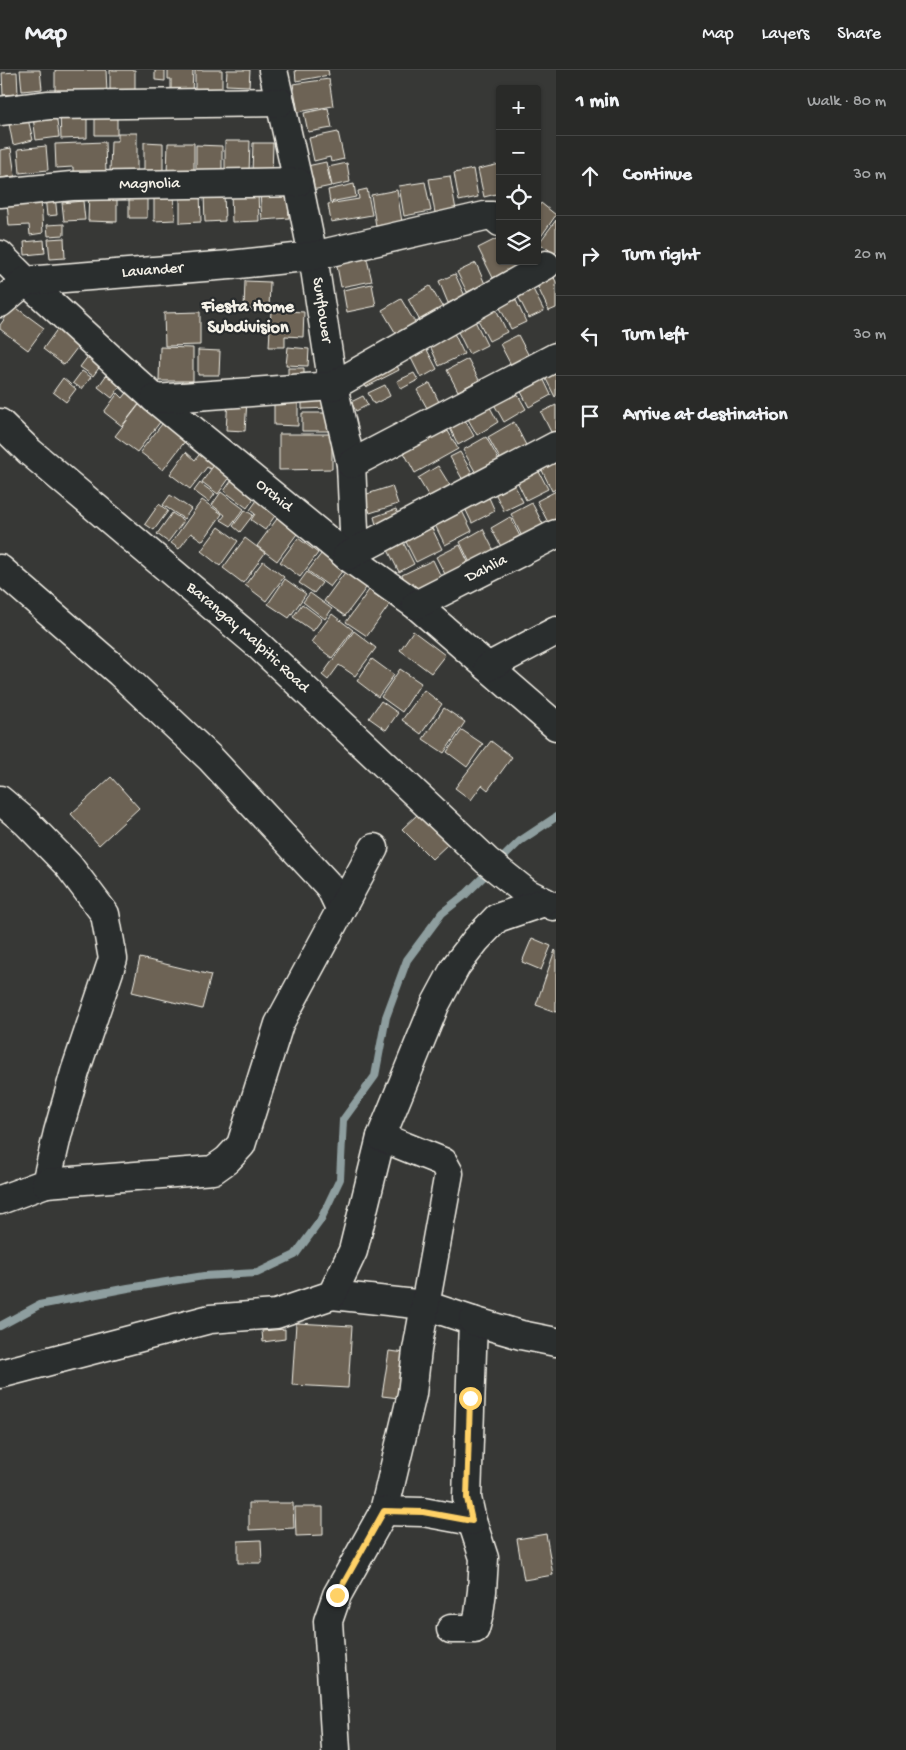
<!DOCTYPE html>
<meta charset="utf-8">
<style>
body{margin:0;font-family:"Gochi Hand",sans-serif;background:#313230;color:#f1f3f6}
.controls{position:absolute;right:15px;top:15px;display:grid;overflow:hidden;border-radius:5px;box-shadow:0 1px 4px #0004}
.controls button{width:45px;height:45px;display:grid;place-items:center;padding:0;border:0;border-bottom:1px solid #454645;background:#292a28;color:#f1f3f6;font:25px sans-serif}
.stop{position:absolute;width:15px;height:15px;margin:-11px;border:4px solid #ffd166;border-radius:50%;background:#fff}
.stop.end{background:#ffd166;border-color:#fff;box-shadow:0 1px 5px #0008}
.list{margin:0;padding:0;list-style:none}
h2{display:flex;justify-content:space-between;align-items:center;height:65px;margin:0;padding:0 20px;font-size:21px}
h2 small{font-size:16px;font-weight:400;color:#a5a7a8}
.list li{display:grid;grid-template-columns:32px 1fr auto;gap:15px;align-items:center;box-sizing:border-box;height:80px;padding:0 20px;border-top:1px solid #454645}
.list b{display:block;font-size:19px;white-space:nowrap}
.list em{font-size:16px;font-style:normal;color:#a5a7a8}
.icon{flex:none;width:28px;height:28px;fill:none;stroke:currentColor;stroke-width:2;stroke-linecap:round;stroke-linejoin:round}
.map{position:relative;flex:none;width:556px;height:1680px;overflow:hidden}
header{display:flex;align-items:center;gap:30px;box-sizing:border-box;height:70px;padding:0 25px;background:#292a28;border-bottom:1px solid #454645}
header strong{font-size:24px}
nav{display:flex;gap:28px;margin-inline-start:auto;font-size:18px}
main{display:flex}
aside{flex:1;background:#292a28}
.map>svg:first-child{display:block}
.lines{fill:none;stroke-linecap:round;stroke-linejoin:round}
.stream{stroke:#8e9e9f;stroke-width:8}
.building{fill:#6d6454;stroke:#f4f1e8}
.minor-casing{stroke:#f4f1e8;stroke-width:31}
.minor{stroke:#2a2d2e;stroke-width:28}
.route{stroke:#ffd166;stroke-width:6}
.labels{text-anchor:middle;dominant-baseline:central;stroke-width:4.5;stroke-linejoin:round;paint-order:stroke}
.street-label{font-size:16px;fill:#f4f1e8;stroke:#2a2d2e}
.neighbourhood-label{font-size:18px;font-weight:bold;fill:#f4f1e8;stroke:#2a2d2e}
</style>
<header>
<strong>Map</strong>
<nav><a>Map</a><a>Layers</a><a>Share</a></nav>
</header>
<main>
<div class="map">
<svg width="556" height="1680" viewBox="0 0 556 1680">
<rect width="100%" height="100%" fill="#373836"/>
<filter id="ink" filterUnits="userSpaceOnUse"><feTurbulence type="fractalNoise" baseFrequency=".02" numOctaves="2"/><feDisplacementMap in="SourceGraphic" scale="10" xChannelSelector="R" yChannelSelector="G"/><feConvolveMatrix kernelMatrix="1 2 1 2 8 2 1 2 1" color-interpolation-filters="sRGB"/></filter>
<g filter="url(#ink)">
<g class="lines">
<!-- stream -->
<path class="stream" d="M0 1256 39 1235 128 1218 204 1206 257 1203 295 1185 320 1151 340 1109 343 1050 375 1006 386 947 407 890 442 843 466 824 520 771 556 747"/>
</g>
<!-- building -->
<path class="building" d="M20 0H40L42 19 22 21Z
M55 0H106L107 23H55Z
M110 0H135V23L110 24Z
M155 0H165V11L155 10Z
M168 0H193L192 23 171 22V9H168Z
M195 0H222V22H195Z
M227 0H250L249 16 226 15Z
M295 0H328L329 5 296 11Z
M17 2 18 24 3 25 2 3Z
M329 9 333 36 298 42 293 14Z
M328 38 332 58 308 62 304 43Z
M87 42V68L61 69 60 43Z
M95 42H117V65H95Z
M56 43 59 67 36 70 33 47Z
M28 49 33 70 13 75 9 54Z
M338 62 344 89 331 92 330 87 314 91 309 68Z
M118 63H137V101H110L111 71H118Z
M225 71H250L249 104H225Z
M105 72 106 104 73 105V97L56 98 55 74Z
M144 72 163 73V105H144Z
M168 73H194V104H167Z
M253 73H273L272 104H252Z
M196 75 222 76V103L196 102Z
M46 76 48 100 20 103 18 79Z
M11 78 15 106 0 108V80Z
M326 92 331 116 312 120 307 96Z
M347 93 350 112 332 116 328 97Z
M500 94V123L484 127 478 99Z
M473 99 478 127 459 131 454 103Z
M450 106 456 140 435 143 429 109Z
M425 112 431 141 404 146 399 116Z
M354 114 356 127 330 132 328 120Z
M367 119 372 145 331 152 328 134 359 129 358 121Z
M397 120 402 152 376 156 371 125Z
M89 121H117V152L88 151Z
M258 121 259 151 232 152 231 122Z
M200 122 201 152 180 153V123Z
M288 122 289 148 262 150 260 123Z
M224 123 225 151 205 152 204 124Z
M129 124H147V148H129Z
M174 124 175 150 154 151V125Z
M55 125 57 145 47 146 45 126Z
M41 129 43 163 30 165 29 155 9 156 7 132Z
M83 131 85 150 64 151 62 133Z
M541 133 556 145 540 168 537 166V139Z
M556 150V182L555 184 539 173Z
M64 154V165L48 166 47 155Z
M500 167V191H515L517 196 493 208 478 178Z
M64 168 65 188 50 189 48 169Z
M44 170 45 183 25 185 24 172Z
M366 185 372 211 341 217 336 191Z
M476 193 485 214 467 222 457 202Z
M455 204 465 226 448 233 439 211Z
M553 205 556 212V238L549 241 536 213Z
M245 211 270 212 269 240 244 239Z
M372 214 376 236 347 242 343 220Z
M430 216 444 240 421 253 408 229Z
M532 217 544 241 529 248 517 224Z
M515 228 526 252 511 259 499 236Z
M401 229 417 256 398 267 382 240Z
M14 236 44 258 28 280 0 259V255Z
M496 239 507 262 489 271 477 248Z
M271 240 304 242 303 267 285 266V277H269Z
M200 242V275L165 276 164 243Z
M474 249 487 275 469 284 456 258Z
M58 258 80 274 64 295 43 279Z
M452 259 464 284 439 296 428 271Z
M518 265 529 286 511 295 500 274Z
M424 274 437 299 421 308 408 282Z
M160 277 193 278V311H159Z
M288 277 309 279 308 296 286 295Z
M94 278 107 287 93 306 80 297Z
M198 280 220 281 219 305H198Z
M394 289 399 300 366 317 360 306Z
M468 289 479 310 458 321 447 300Z
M556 294V326L555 327 542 301Z
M112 297 127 307 112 328 98 317Z
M288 298H304V312L288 311Z
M82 301 91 307 82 319 73 313Z
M414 303 418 310 401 319 397 311Z
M541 304 551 325 529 337 518 316Z
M63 308 76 319 66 332 53 322Z
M430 313 439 332 427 338 417 320Z
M385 315 390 326 374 334 368 323Z
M513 316 526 339 504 352 491 329Z
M130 319 143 329 122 356 104 342 118 323 123 328Z
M302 323H331V338L302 339Z
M363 326 368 335 356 341 351 332Z
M274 328H298V356L274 355Z
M228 329 247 330 245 361 226 360Z
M486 330 498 352 477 365 464 342Z
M142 331 164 347 137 382 115 366Z
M556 335V365L553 366 541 342Z
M302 343H331V361H302Z
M166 349 189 366 163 400 140 382Z
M465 350 474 366 458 375 450 358Z
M514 352 528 379 503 394 488 367Z
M439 357 443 364 448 361 458 379 415 403 402 379Z
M279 364H332V399L279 400Z
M486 367 500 392 477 405 463 380Z
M202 381 216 391 210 399 207 397 190 419 170 404 186 382 195 390Z
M460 382 474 406 464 412 450 387Z
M556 385V419L552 421 539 394Z
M216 392 233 403 218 424 202 412Z
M438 396 451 417 431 430 418 408Z
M536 396 548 419 526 430 515 407Z
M236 404 259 421 247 438 224 421Z
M513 412 523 432 504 441 494 421Z
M200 413 215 424 209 432 194 421Z
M392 416 398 434 370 443 364 425Z
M486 421 495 441 472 453 462 432Z
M556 421V457L552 460 537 431Z
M221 422 244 439 231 456 221 450 225 445 212 435Z
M170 425 191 439 184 449 163 435Z
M260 426 279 440 265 460 251 450 255 444 250 440Z
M202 430 222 444 203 471 191 463 179 479 171 473Z
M532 433 548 464 526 475 511 444Z
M159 434 168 441 154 460 145 454Z
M460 437 472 461 445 475 433 451Z
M285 438 305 453 277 491 257 476Z
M396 439 400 451 377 458 374 447Z
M245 440 253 445 240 462 233 456Z
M172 443 184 451 168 472 157 464Z
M510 447 524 474 505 484 491 458Z
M429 452 442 479 416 492 403 466Z
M219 457 238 471 220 496 201 481Z
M483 459 495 483 471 495 460 472Z
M400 466 414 494 399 502 385 474Z
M245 468 265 483 243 513 223 498Z
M298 468 318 483 300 507 280 492Z
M328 475 350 491 330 517 308 501Z
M460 475 470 496 447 508 436 487Z
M433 490 445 515 415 530 402 505Z
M263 491 284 507 266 531 245 515Z
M351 494 372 510 345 546 324 531Z
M307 502 322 513 314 523 299 513Z
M285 509 306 524 289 548 268 534Z
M369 520 380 528 386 520 395 527 367 566 346 552Z
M310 523 332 539 325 549 303 532Z
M302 534 322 549 313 561 293 547Z
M332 544 353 560 332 588 311 572Z
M354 561 376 578 355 606 339 595 328 610 322 605Z
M413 561 445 585 431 603 400 580Z
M372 589 394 605 378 627 357 611Z
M400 599 421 613 402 642 381 627Z
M424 620 442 634 421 664 402 650Z
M381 631 398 643 386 660 369 648Z
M444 638 465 652 444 683 423 669Z
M462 660 483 674 467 697 447 682Z
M491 671 512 687 488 720 482 715 471 730 455 718Z
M111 707 139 738 99 775 71 744Z
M418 744 448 774 432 789 402 759Z
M532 868 551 876 541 900 522 892Z
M555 880 556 881V942L536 935Z
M140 888 211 905 202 939 132 922Z
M296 1253 352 1256 348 1318 292 1315Z
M285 1259V1269L263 1272 262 1261Z
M389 1281 406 1283 399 1328 382 1326Z
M249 1433H293L294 1458 249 1460Z
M295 1437H323V1465L296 1466Z
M546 1464 553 1505 524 1510 517 1469Z
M261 1470 262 1493H238V1471Z"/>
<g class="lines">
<defs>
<g id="minor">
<path id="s1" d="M273 0 298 112 313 186 333 316 351 394 355 482"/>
<path d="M0 41 49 35 280 32"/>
<path id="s2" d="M0 123 72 116 298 112"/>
<path id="s3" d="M0 185 26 211 155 329 347 486 416 535 556 656"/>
<path id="s4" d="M0 233 26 211 230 195 313 186 485 146H493L500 152"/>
<path d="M155 329 333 316 546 195"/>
<path id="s5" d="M0 353 30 382 256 573 487 791 527 823 553 836"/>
<path d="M351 394 556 287"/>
<path d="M347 486 556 376"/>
<path d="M0 499 120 603 210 688 330 817 340 838"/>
<path id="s6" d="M416 535 556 464"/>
<path d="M488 597 556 561"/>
<path d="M0 730 26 752 68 795 105 844 113 889 75 1002 58 1062 46 1113 0 1130"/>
<path d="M46 1113 213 1100 227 1090 241 1075 279 954 374 778"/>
<path d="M332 1225 425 1235 473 1251 467 1428 472 1451 484 1488 482 1521 479 1544 475 1559H451"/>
<path d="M473 1251 521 1265 556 1272"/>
<path d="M0 1304 210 1249 276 1244 332 1225 353 1181 381 1067"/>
<path d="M472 1451 423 1442 384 1441 412 1324 417 1280 449 1103 443 1092 381 1067 435 935 456 896 476 870 497 848 544 832"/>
<path d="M336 1680 328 1551 337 1525 384 1441"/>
</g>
</defs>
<!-- minor casing -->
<use href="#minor" class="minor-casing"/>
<!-- minor -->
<use href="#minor" class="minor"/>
</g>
</g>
<g class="lines" filter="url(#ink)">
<!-- route -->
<path class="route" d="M337 1525 384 1441 423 1442 472 1451 467 1428 470 1328"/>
</g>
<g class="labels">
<!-- street labels -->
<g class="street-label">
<text stroke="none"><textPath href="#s2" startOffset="150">Magnolia</textPath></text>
<text stroke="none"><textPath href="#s4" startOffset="161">Lavander</textPath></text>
<text stroke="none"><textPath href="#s1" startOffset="245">Sunflower</textPath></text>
<text stroke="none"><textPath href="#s3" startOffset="365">Orchid</textPath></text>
<text stroke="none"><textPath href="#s6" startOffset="79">Dahlia</textPath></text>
<text stroke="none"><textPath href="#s5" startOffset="328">Barangay Malpitic Road</textPath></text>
</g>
<!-- neighbourhood labels -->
<g class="neighbourhood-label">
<text x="248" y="237">Fiesta Home<tspan x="248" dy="21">Subdivision</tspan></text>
</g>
</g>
</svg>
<div class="controls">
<button>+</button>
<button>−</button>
<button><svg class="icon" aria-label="locate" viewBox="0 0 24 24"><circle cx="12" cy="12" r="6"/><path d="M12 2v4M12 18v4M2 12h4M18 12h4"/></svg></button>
<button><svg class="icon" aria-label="layers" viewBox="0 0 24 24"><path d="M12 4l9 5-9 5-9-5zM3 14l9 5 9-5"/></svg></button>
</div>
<div class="stop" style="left:470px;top:1328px"></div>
<div class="stop end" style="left:337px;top:1525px"></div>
</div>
<aside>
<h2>1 min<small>Walk · 80 m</small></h2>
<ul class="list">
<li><svg class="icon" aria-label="ahead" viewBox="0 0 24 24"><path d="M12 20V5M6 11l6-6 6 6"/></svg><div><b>Continue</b></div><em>30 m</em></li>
<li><svg class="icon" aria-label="right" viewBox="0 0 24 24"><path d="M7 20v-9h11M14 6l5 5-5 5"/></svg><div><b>Turn right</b></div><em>20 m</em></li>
<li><svg class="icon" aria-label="left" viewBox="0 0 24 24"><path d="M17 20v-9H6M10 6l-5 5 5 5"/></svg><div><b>Turn left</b></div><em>30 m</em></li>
<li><svg class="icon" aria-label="arrive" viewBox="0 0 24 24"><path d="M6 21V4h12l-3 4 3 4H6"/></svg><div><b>Arrive at destination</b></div></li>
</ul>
</aside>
</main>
